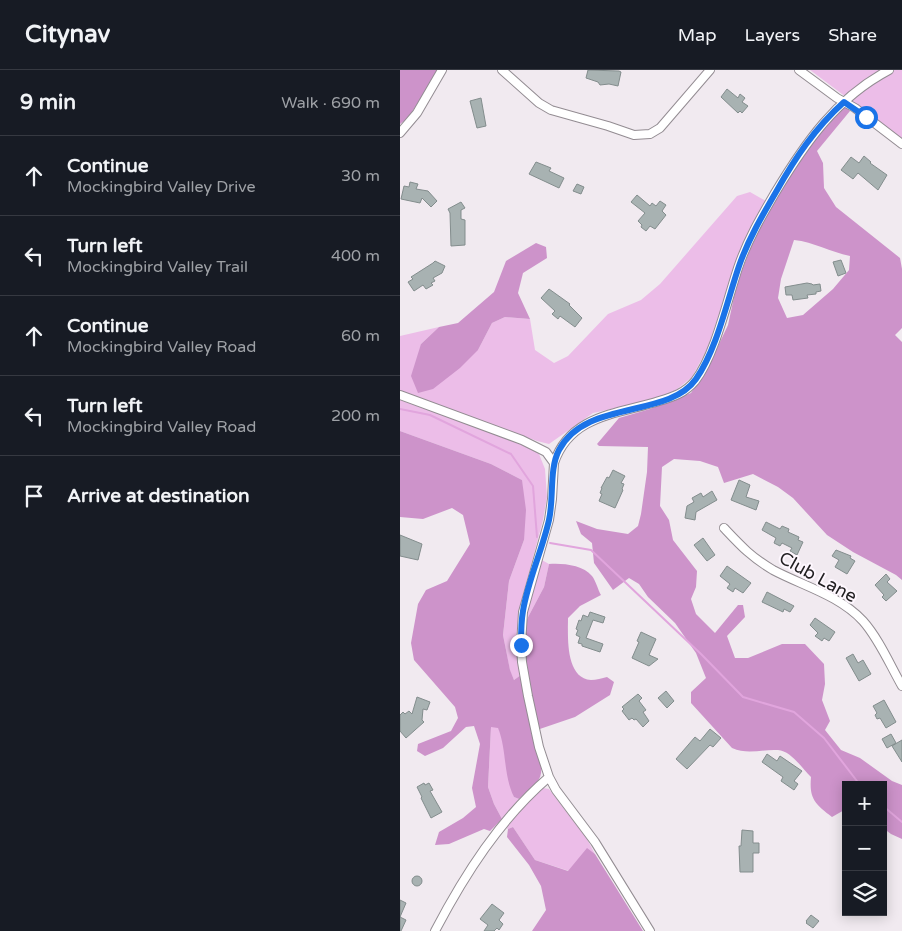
<!DOCTYPE html>
<meta charset="utf-8">
<style>
body{margin:0;font-family:"Varela Round",sans-serif;background:#242831;color:#f1f3f6}
.controls{position:absolute;right:15px;bottom:15px;display:grid;overflow:hidden;border-radius:0px;box-shadow:0 2px 12px #0003}
.controls button{width:45px;height:45px;display:grid;place-items:center;padding:0;border:0;border-bottom:1px solid #363941;background:#171b24;color:#f1f3f6;font:25px sans-serif}
.stop{position:absolute;width:15px;height:15px;margin:-11px;border:4px solid #1a73e8;border-radius:50%;background:#fff}
.stop.end{background:#1a73e8;border-color:#fff;box-shadow:0 1px 5px #0008}
.list{margin:0;padding:0;list-style:none}
h2{display:flex;justify-content:space-between;align-items:center;height:65px;margin:0;padding:0 20px;font-size:21px}
h2 small{font-size:16px;font-weight:400;color:#9ea1a6}
.list li{display:grid;grid-template-columns:32px 1fr auto;gap:15px;align-items:center;box-sizing:border-box;height:80px;padding:0 20px;border-top:1px solid #363941}
.list b{display:block;font-size:19px;white-space:nowrap}
.list p{margin:0;font-size:16px;white-space:nowrap;color:#9ea1a6}
.list em{font-size:16px;font-style:normal;color:#9ea1a6}
.icon{flex:none;width:28px;height:28px;fill:none;stroke:currentColor;stroke-width:2;stroke-linecap:round;stroke-linejoin:round}
.map{position:relative;flex:none;width:502px;height:861px;overflow:hidden}
header{display:flex;align-items:center;gap:30px;box-sizing:border-box;height:70px;padding:0 25px;background:#171b24;border-bottom:1px solid #363941}
header strong{font-size:24px}
nav{display:flex;gap:28px;margin-inline-start:auto;font-size:18px}
main{display:flex}
aside{flex:1;background:#171b24}
.map>svg:first-child{display:block}
.green{fill:#ecbde8}
.forest{fill:#cd93ca;fill-rule:evenodd}
.lines{fill:none;stroke-linecap:round;stroke-linejoin:round}
.stream{stroke:#e1a5dd;stroke-width:2}
.building{fill:#a8b2b2;stroke:#838d8d}
.minor-casing{stroke:#938c92;stroke-width:10}
.minor{stroke:#fff;stroke-width:8}
.route{stroke:#1a73e8;stroke-width:6}
.labels{text-anchor:middle;dominant-baseline:central;stroke-width:4;stroke-linejoin:round;paint-order:stroke}
.street-label{font-size:18px;fill:#222022;stroke:#fef7fe}
</style>
<header>
<strong>Citynav</strong>
<nav><a>Map</a><a>Layers</a><a>Share</a></nav>
</header>
<main>
<aside>
<h2>9 min<small>Walk · 690 m</small></h2>
<ul class="list">
<li><svg class="icon" aria-label="ahead" viewBox="0 0 24 24"><path d="M12 20V5M6 11l6-6 6 6"/></svg><div><b>Continue</b><p>Mockingbird Valley Drive</p></div><em>30 m</em></li>
<li><svg class="icon" aria-label="left" viewBox="0 0 24 24"><path d="M17 20v-9H6M10 6l-5 5 5 5"/></svg><div><b>Turn left</b><p>Mockingbird Valley Trail</p></div><em>400 m</em></li>
<li><svg class="icon" aria-label="ahead" viewBox="0 0 24 24"><path d="M12 20V5M6 11l6-6 6 6"/></svg><div><b>Continue</b><p>Mockingbird Valley Road</p></div><em>60 m</em></li>
<li><svg class="icon" aria-label="left" viewBox="0 0 24 24"><path d="M17 20v-9H6M10 6l-5 5 5 5"/></svg><div><b>Turn left</b><p>Mockingbird Valley Road</p></div><em>200 m</em></li>
<li><svg class="icon" aria-label="arrive" viewBox="0 0 24 24"><path d="M6 21V4h12l-3 4 3 4H6"/></svg><div><b>Arrive at destination</b></div></li>
</ul>
</aside>
<div class="map">
<svg width="502" height="861" viewBox="0 0 502 861">
<rect width="100%" height="100%" fill="#f1eaf0"/>
<!-- green -->
<path class="green" d="M410 0H502V69Z
M350 122 366 131 347 165 307 279 292 307 276 320 254 330 193 343 149 374 137 371 0 321V266L39 257 21 274 78 280 92 253 105 247 130 249 135 280 154 293 168 286 208 244 241 230 260 214 337 126Z
M0 330 127 376 139 384 145 399 147 427 143 450 120 536 116 568 120 606 114 610 110 601 103 565 109 511 124 470 122 410 91 394 0 361Z
M140 489 149 494 144 517 126 551 127 534Z
M91 657H98L102 667 114 727 119 729 102 749 94 734 88 717Z
M143 718 149 719 187 769 195 784 187 779 169 801 135 790 113 757 108 759 104 757 137 720Z"/>
<!-- forest -->
<path class="forest" d="M0 0H39L8 48 0 54Z
M445 37 450 41 417 81 423 93 424 118 436 137 500 188 502 199V258L495 265 502 272V510L496 505 453 482 427 465 393 428 378 417 353 404 324 413 318 397 300 391 274 389 262 397 260 436 269 450 273 470 297 501 296 517 291 529 296 544 315 563 338 535H343L345 547 327 566 335 588H348L382 574H405L424 594 425 614 422 630 430 651 425 660 441 680 460 688 492 711 502 715V769L491 764 483 758V715H446V739L432 747C415 734 409 729 411 707 402 698 391 681 378 680 362 679 348 685 332 678L291 633V622L306 608 296 583 275 553 248 527 239 514 229 508 213 520 194 493 192 473 181 464 176 451 197 459 228 464 238 456 241 444 247 402 248 377 199 376 197 374 219 348 250 339 291 323 311 291 328 255 337 213 354 169 376 127 413 68 440 39ZM394 170C414 172 430 182 450 186L449 200 433 219 403 245 387 248 378 228 381 209Z
M136 173 146 177 147 188 123 203 118 223 130 249 105 247 92 253 78 280 60 298 33 319 18 323 11 306 21 274 39 257 58 253 94 222 106 191Z
M0 361 91 394 122 410 126 440 124 470 109 511 103 565 110 600 114 610 128 600 125 586 126 551 144 517 149 494C163 493 183 495 192 506 196 511 198 520 201 525L180 536 168 548C168 566 165 608 191 610 196 610 202 608 207 607L214 612 210 625 175 647 131 662C135 675 148 700 137 712 132 718 125 723 119 729L114 727C103 705 107 680 98 658L91 657 88 717 94 734 102 749 90 761 84 759 49 774 35 775 39 762 63 748 76 737 72 718 80 674 74 656 66 657 43 678 25 686 17 681 18 674 51 661 58 648 55 637 14 590 11 573 18 534 26 520 47 511 70 474 63 445 52 438 23 449 0 447Z
M113 757 135 790 168 801 187 778 195 784 243 861H132L146 840 141 816 129 795 107 767 108 759Z"/>
<g class="lines">
<!-- stream -->
<path class="stream" d="M0 339 30 345 111 384 133 416 137 467
M150 473 191 480 301 584 343 627 394 642 424 668 460 715
M483 736 502 752"/>
</g>
<!-- building -->
<path class="building" d="M188 0 219 1 221 2 218 16 209 14 200 15 198 12 186 8Z
M327 19 338 28 340 24 345 28 342 32 348 36 342 43 340 41 338 43 321 27Z
M81 28 86 56 77 58 70 31Z
M464 86 471 92 470 93 487 105 478 120 458 103 453 109 441 100 451 87 459 93Z
M136 92 151 98 149 101 164 108 159 118 129 104Z
M10 112 18 114 16 119 28 121 37 131 31 137 22 128 20 133 1 129 4 116 9 117Z
M177 114 184 117 181 124 173 121Z
M237 125 250 136 252 133 256 136 260 131 266 135 262 141 266 145 255 159 250 156 246 161 241 157 242 155 238 151 245 143 231 132Z
M61 132 65 138 61 140V149L65 150V175L51 176 50 143 48 139Z
M441 190 446 203 438 206 433 192Z
M35 191 45 196 42 203 33 208 35 211 31 213 33 215 26 219 23 215 14 221 8 212 13 209 11 207 33 193Z
M407 213 412 214 413 215 420 214 421 221 416 222V224L407 225 408 228 393 230 392 225H386L385 217Z
M149 219 170 234 169 235 182 248 175 257 160 246 158 249 152 244 155 241 141 228Z
M213 400 225 406 221 413 224 414 222 419 223 420 215 438 199 431 202 424 200 423 202 418H201L207 407 209 408Z
M339 410 350 415 346 427 359 431 356 440 331 430Z
M312 421 317 430 296 442 295 450 285 448 287 436 294 432 292 428 301 423 303 427Z
M366 452 380 459 382 456 389 459 388 462 399 467 398 470 403 472 397 485 390 481 392 478 382 473 380 476 374 473 376 468 362 460Z
M0 465 22 474 18 490 0 486Z
M303 468 315 485 307 491 294 475Z
M436 480 451 486 450 488 455 491 447 504 435 497 439 490 432 486Z
M327 496 351 513 343 523 335 518 333 522 327 518 330 514 320 506Z
M486 504 490 509 487 512 497 521 486 531 482 527 484 525 475 515Z
M367 522 394 536 390 542 384 539 383 542 362 532Z
M190 542 205 547 203 553 193 550 186 568 203 574 200 582 182 576V574L178 573 180 567 176 565 178 560 176 559 179 550 181 551 183 545 188 547Z
M415 548 435 562 429 571 424 568 422 571 415 566 418 563 410 555Z
M241 562 256 569 249 585 258 589 249 596 232 588 239 572 237 571Z
M453 584 458 593 463 590 471 604 459 611 446 588Z
M266 621 274 631 267 638 258 628Z
M238 624 242 628 239 631 246 640 243 642 249 651 243 657 236 649 234 650 232 648 229 650 222 641 224 639 222 637Z
M17 627 30 632 27 640 23 639 22 650 24 652 6 668 0 661V645L3 642 5 644 9 641 12 644Z
M484 630 496 652 486 658 480 648 477 649 475 645 477 643 473 636Z
M310 659 321 668 313 677 310 675 287 699 276 689 295 667 300 671Z
M491 664 496 673 487 678 482 669Z
M502 670V692L492 676Z
M367 684 377 691 380 686 402 701 394 711 398 714 394 720 381 711 383 707 362 692Z
M24 713 25 715 29 713 33 720 30 721 42 742 31 748 21 728 22 727 17 717Z
M342 760 353 761V773H359V783H353V802H340L339 776H341Z
M12 811a5 5 0 1 1 10 0a5 5 0 1 1-10 0Z
M0 830 6 833 0 847Z
M92 834 104 843 99 850 103 854 99 860 97 858 94 861H84L88 855 80 849Z
M411 845 419 851 413 858 406 853 407 852 406 851Z
M0 847 6 850 1 861H0Z"/>
<g class="lines">
<defs>
<path id="minor" d="M102 0 139 33 151 40 208 56 234 65 250 64 260 58 310 0
M399 0 437 28 455 38 502 74
M0 63 17 43 42 0
M0 325 122 370 146 382 154 393 152 429 149 450 123 542 121 575 122 592 128 626 139 677 149 707 156 720 195 772 250 861
M154 393C170 345 218 344 259 331 273 327 285 323 295 311 315 285 327 231 338 198 347 171 361 147 375 123 405 73 436 28 489 0
M324 458C341 476 351 487 373 500 403 516 439 525 463 551 479 569 490 595 502 616
M35 861C65 804 100 749 149 707"/>
</defs>
<!-- minor casing -->
<use href="#minor" class="minor-casing"/>
<!-- minor -->
<use href="#minor" class="minor"/>
</g>
<g class="lines">
<!-- route -->
<path class="route" d="M121 575C121 564 121 552 123 541 128 510 142 481 149 450 154 428 149 399 159 380 186 329 268 349 296 309 317 279 327 231 339 196 348 170 362 146 376 122 395 88 415 58 444 32L466 47"/>
</g>
<g class="labels">
<!-- street labels -->
<g class="street-label">
<text transform="translate(418 507) rotate(29)">Club Lane</text>
</g>
</g>
</svg>
<div class="controls">
<button>+</button>
<button>−</button>
<button><svg class="icon" aria-label="layers" viewBox="0 0 24 24"><path d="M12 4l9 5-9 5-9-5zM3 14l9 5 9-5"/></svg></button>
</div>
<div class="stop" style="left:466px;top:47px"></div>
<div class="stop end" style="left:121px;top:575px"></div>
</div>
</main>
